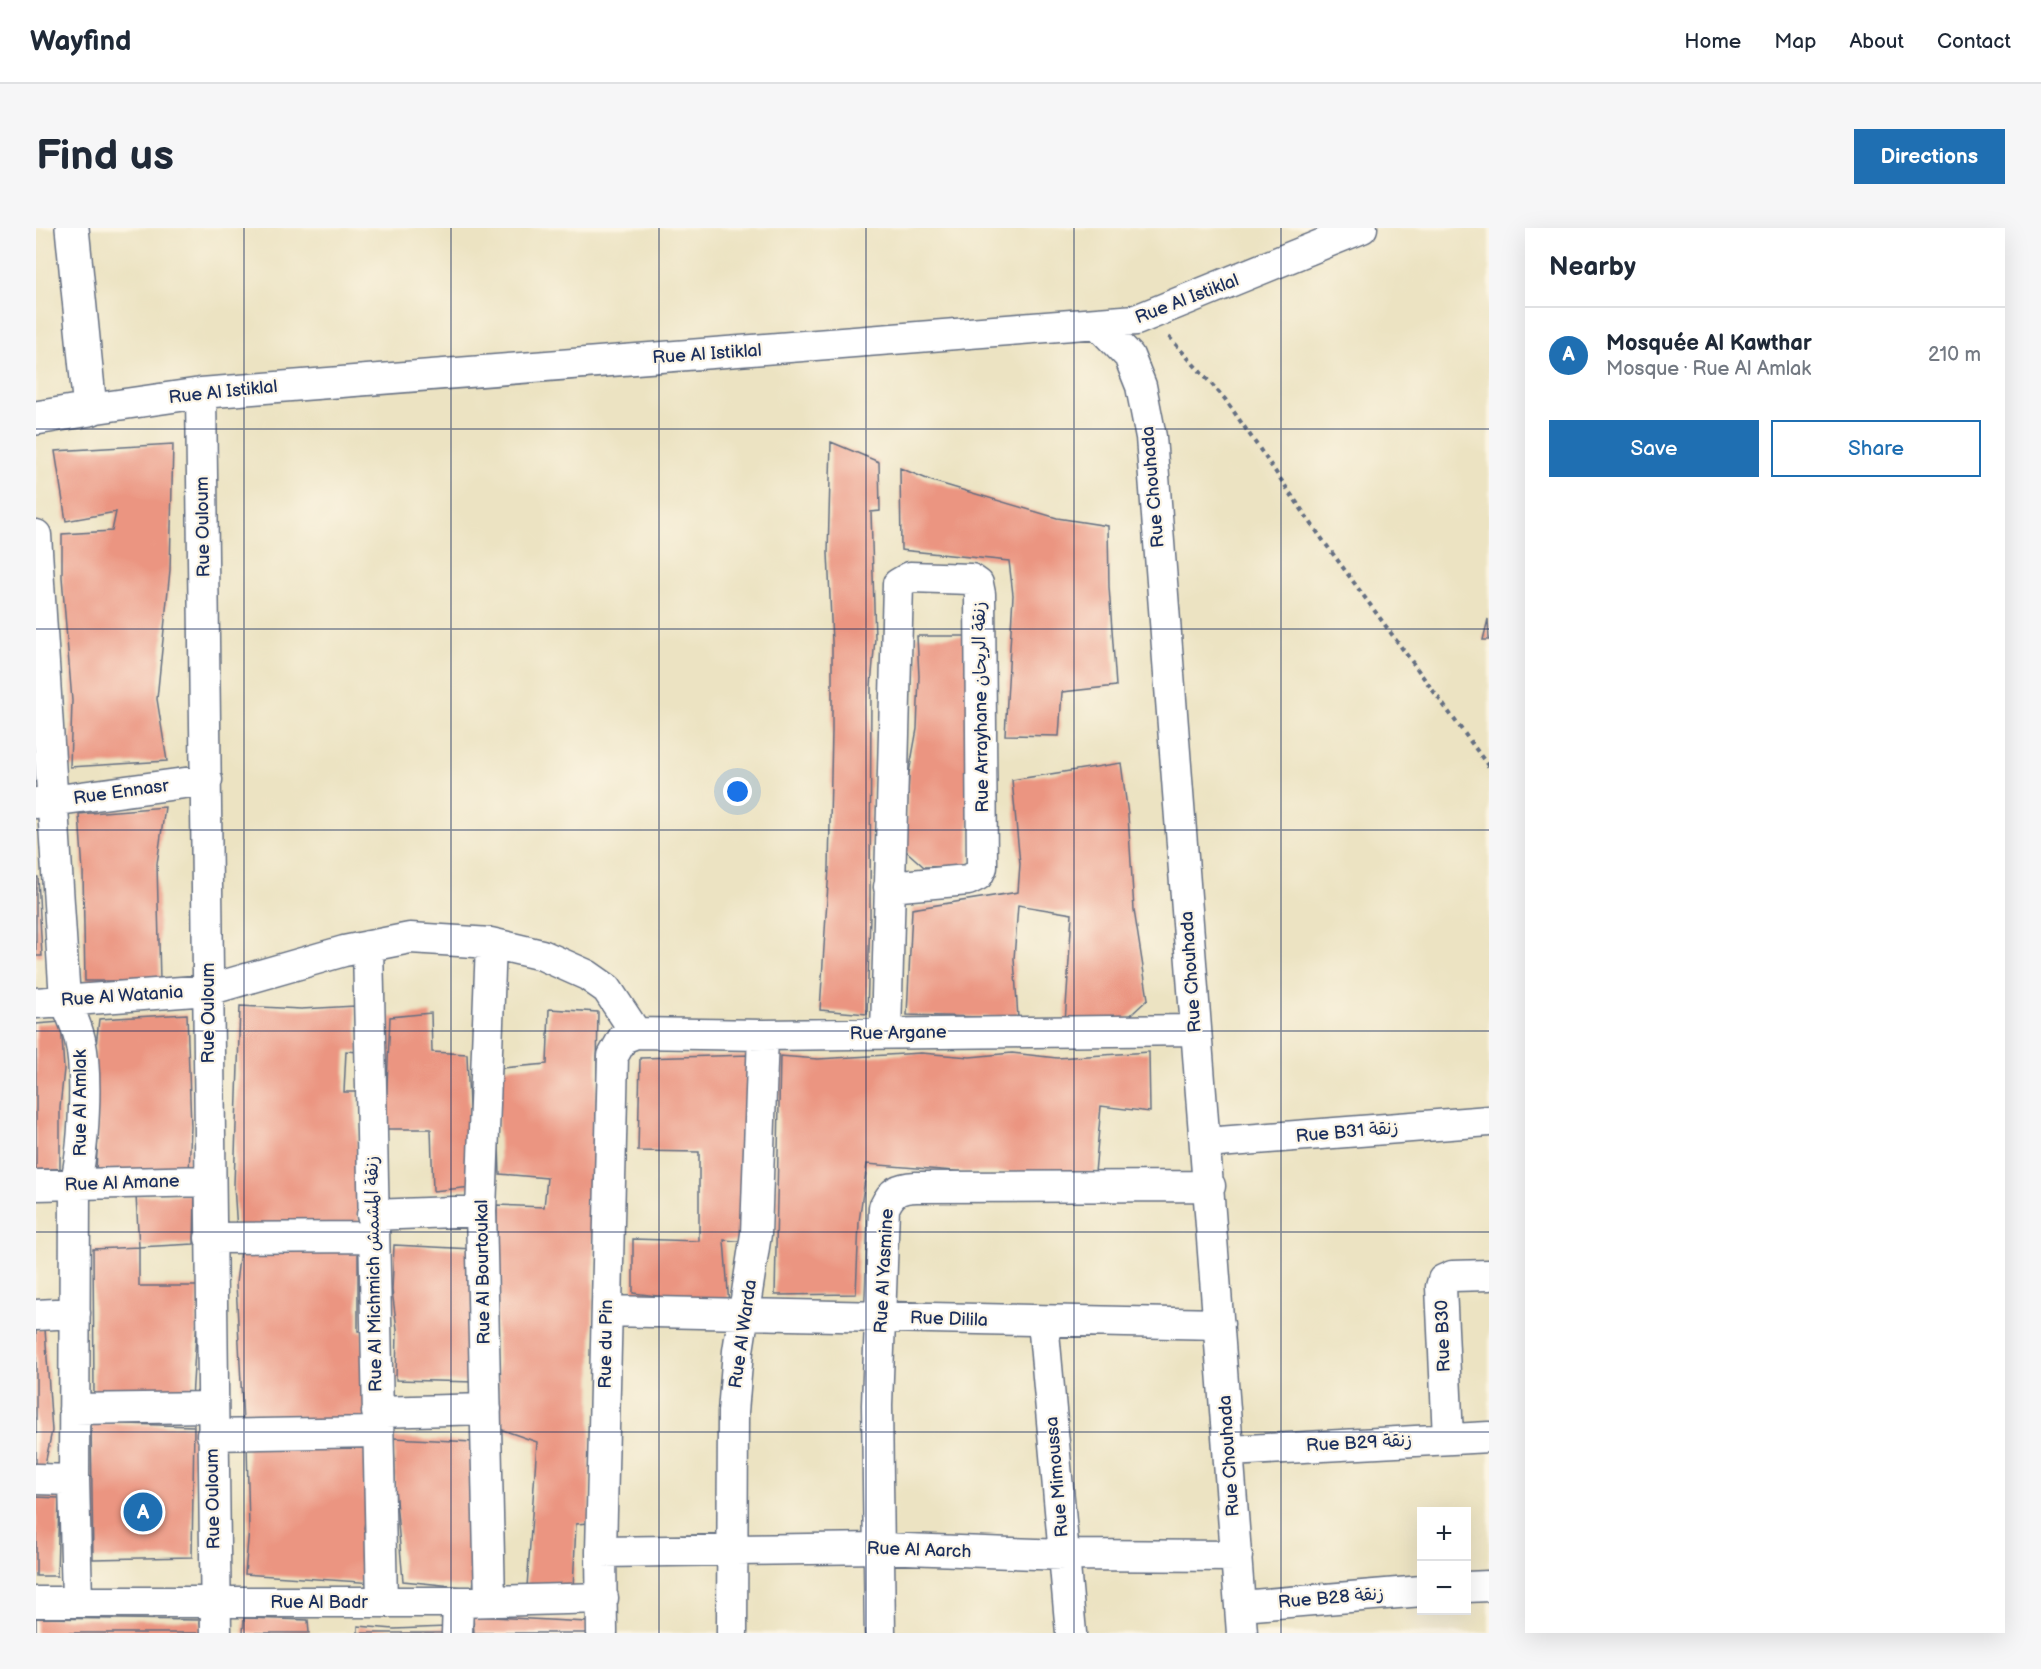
<!DOCTYPE html>
<meta charset="utf-8">
<style>
body{margin:0;font-family:"Balsamiq Sans","Playpen Sans Arabic",sans-serif;background:#f6f6f7;color:#1f2937}
.controls{position:absolute;right:18px;bottom:18px;display:grid;overflow:hidden;border-radius:0px;box-shadow:0 6px 24px #0002}
.controls button{width:54px;height:54px;display:grid;place-items:center;padding:0;border:0;border-bottom:2px solid #e0e1e3;background:#fff;color:#1f2937;font:30px sans-serif}
.you{position:absolute;left:702px;top:564px;width:21px;height:21px;margin:-15px;border:4px solid #fff;border-radius:50%;background:#1a73e8;box-shadow:0 0 0 9px #1a73e833}
.badge{display:grid;place-items:center;width:39px;height:39px;border-radius:50%;background:#1f6fb2;color:#fff;font-size:20px;font-weight:700}
.pin{position:absolute;translate:-50% -50%;border:3px solid #fff;box-shadow:0 2px 6px #0006}
.list{margin:0;padding:0;list-style:none}
h2{display:flex;justify-content:space-between;align-items:center;height:78px;margin:0;padding:0 24px;font-size:26px}
h2 small{font-size:20px;font-weight:400;color:#747a83}
.list li{display:grid;grid-template-columns:39px 1fr auto;gap:18px;align-items:center;box-sizing:border-box;height:96px;padding:0 24px;border-top:2px solid #e0e1e3}
.list b{display:block;font-size:22px;white-space:nowrap}
.list p{margin:0;font-size:20px;white-space:nowrap;color:#747a83}
.list em{font-size:20px;font-style:normal;color:#747a83}
.actions{display:flex;gap:12px;padding:18px 24px}
.actions a{flex:1;padding:14px 0;border:2px solid #1f6fb2;border-radius:0px;text-align:center;font-size:21px;color:#1f6fb2}
.actions .main{background:#1f6fb2;color:#fff}
.map{position:relative;flex:none;width:1453px;height:1405px;overflow:hidden;border-radius:0px}
header{display:flex;align-items:center;gap:36px;box-sizing:border-box;height:84px;padding:0 30px;background:#fff;border-bottom:2px solid #e0e1e3}
header strong{font-size:28px}
nav{display:flex;gap:33px;margin-inline-start:auto;font-size:21px}
.intro{display:flex;align-items:center;justify-content:space-between;box-sizing:border-box;height:144px;padding:0 36px}
h1{margin:0;font-size:42px}
.button{padding:15px 27px;border-radius:0px;background:#1f6fb2;color:#fff;font-size:21px;font-weight:700}
main{display:flex;gap:36px;padding:0 36px}
aside{flex:1;background:#fff;border-radius:0px;box-shadow:0 6px 24px #0002}
.map>svg:first-child{display:block}
.building{fill:#eb9581}
.lines{fill:none;stroke-linecap:round;stroke-linejoin:round}
.street-casing{stroke:#646e81;stroke-width:33}
.secondary-casing{stroke:#646e81;stroke-width:36}
.path{stroke:#646e81;stroke-width:4;stroke-dasharray:4.5 4.5;stroke-linecap:butt}
.street{stroke:#fff;stroke-width:30}
.secondary{stroke:#fff;stroke-width:33}
.grid{fill:none;stroke:#1b2f5e;stroke-width:1.5;stroke-opacity:0.55}
.labels{text-anchor:middle;dominant-baseline:central;stroke-width:4.5;stroke-linejoin:round;paint-order:stroke}
.street-label{font-size:18px;fill:#1b2f5e;stroke:#fcf5e5}
</style>
<header>
<strong>Wayfind</strong>
<nav><a>Home</a><a>Map</a><a>About</a><a>Contact</a></nav>
</header>
<div class="intro"><h1>Find us</h1><a class="button">Directions</a></div>
<main>
<div class="map">
<svg width="1453" height="1405" viewBox="0 0 1453 1405">
<rect width="100%" height="100%" fill="#fcf5e5"/>
<filter id="ink" filterUnits="userSpaceOnUse"><feTurbulence type="fractalNoise" baseFrequency=".0167" numOctaves="2"/><feDisplacementMap in="SourceGraphic" scale="12" xChannelSelector="R" yChannelSelector="G"/><feConvolveMatrix kernelMatrix="1 2 1 2 8 2 1 2 1" color-interpolation-filters="sRGB"/></filter>
<filter id="wash" filterUnits="userSpaceOnUse"><feTurbulence type="fractalNoise" baseFrequency=".008" numOctaves="4" result="noise"/><feDisplacementMap in="SourceGraphic" scale="24" xChannelSelector="R" yChannelSelector="G"/><feGaussianBlur stdDeviation="1.35" result="paint"/><feColorMatrix in="noise" values="0 0 0 0 0 0 0 0 0 0 0 0 0 0 0 0 0 1.4 0 .05"/><feComposite in="paint" operator="in"/></filter>
<g filter="url(#wash)">
<rect width="100%" height="100%" fill="#ece3c2"/>
<g id="blocks">
<!-- building -->
<path class="building" d="M795 214 843 234 844 283 835 284 839 410 835 458 834 688 831 786 784 782 793 640 796 503V414L792 325Z
M137 216 134 342 121 471 131 533 34 539 36 473 26 349V306L76 303 80 284 30 293 19 223Z
M864 240 896 253 1021 290 1072 298 1073 359 1080 458 1026 464 1023 508 969 507 977 367 973 333 865 322Z
M1452 391 1453 412H1447Z
M881 408H938L932 638 888 639 869 622 873 545 881 501 883 448Z
M1085 535 1092 587 1098 682 1112 771 1084 797 1029 795 1036 686 982 677 978 731 982 790 871 787 876 681 982 664 984 636 976 552Z
M129 579 121 636 124 753H49L47 644 43 586Z
M0 649H2L6 728H0Z
M204 778 265 781 319 778 323 824 310 823 308 864H320L323 1003H201L198 957Z
M513 781 562 784 553 1295 540 1296 537 1361 491 1359 501 1214 464 1201 460 1087 461 977 508 979 511 950 464 946 462 887 466 840 511 836Z
M395 785 396 824 431 826 436 959 397 963 395 901H349L354 789Z
M151 786 155 899 153 944H60L62 903 56 854 63 791Z
M25 794 28 841 24 880V944L0 946V796Z
M1113 824 1114 884 1065 878 1059 945 931 944 831 936 823 994 820 1066 739 1067 744 828 782 831 885 825 934 829 976 825 1021 830Z
M715 827 713 1014 688 1012 693 1077 597 1065V1011L663 1013V924L602 923 604 830Z
M159 966 158 1016 103 1019 100 968Z
M205 1014 322 1022V1103H327L331 1195H207L200 1055Z
M358 1017 437 1021 439 1154 360 1152 361 1101 356 1062Z
M103 1019V1058H163L156 1171 58 1168 57 1021Z
M9 1101 16 1203 7 1246 0 1245V1102Z
M55 1195 158 1198 156 1329 57 1331Z
M358 1210 437 1214 443 1306 437 1360 367 1353 359 1261Z
M331 1215 334 1260 328 1300 338 1355 209 1346 213 1301 211 1218Z
M0 1269 23 1270 21 1348H0Z
M437 1388 551 1394V1405H438Z
M0 1390 164 1392 165 1405H0Z
M208 1390 272 1392 273 1405H207Z
M322 1398 358 1401 410 1399V1405H322Z"/>
</g>
</g>
<g filter="url(#ink)">
<use href="#blocks" fill-opacity="0" stroke="#646e81" stroke-width="1.5"/>
<g class="lines">
<defs>
<path id="street" d="M1063 97 1093 128 1105 158 1115 209 1206 1405
M165 165 180 1405
M54 181 165 165 1100 92 1326 0
M0 307 29 772C34 785 41 798 44 812 52 847 48 921 39 957L38 1252 41 1373
M0 575 171 552
M332 718 346 1374
M0 775 172 762 308 723 374 710 455 715 506 727 551 747 571 761 600 805
M850 805 862 356 874 349 935 351 942 356 944 366 946 639 942 647 932 652 853 659
M1170 915 1453 893
M0 957 173 953
M336 987 445 983
M174 1010 337 1009
M571 1083 1183 1096
M0 1087 39 1085
M1007 1093 1035 1405
M38 1181 176 1179
M341 1184 450 1181
M176 1207 341 1204
M1412 1210 1405 1059 1407 1052 1416 1048 1453 1047
M1194 1223 1453 1209
M0 1251 38 1252
M565 1324 844 1320 1028 1327 1201 1328
M1430 1359 1453 1358
M454 1373 445 983 455 715
M0 1374H422L567 1370
M1205 1378 1386 1363
M421 1405 422 1374
M566 1405 565 1324 577 828 587 810 600 805 727 807 1159 802
M696 1405 697 1184 702 1123 720 1006 727 807
M844 1405 841 1177 848 980C856 963 862 960 880 959L1174 958"/>
<path id="secondary" d="M0 190 54 181 36 0"/>
</defs>
<!-- street casing -->
<use href="#street" class="street-casing"/>
<!-- secondary casing -->
<use href="#secondary" class="secondary-casing"/>
<!-- path -->
<path class="path" d="M1133 109 1189 171 1286 311 1453 539"/>
<!-- street -->
<use href="#street" class="street"/>
<!-- secondary -->
<use href="#secondary" class="secondary"/>
</g>
</g>
<!-- grid -->
<path class="grid" d="M208 0V1405M415 0V1405M623 0V1405M830 0V1405M1038 0V1405M1245 0V1405M0 201H1453M0 401H1453M0 602H1453M0 803H1453M0 1004H1453M0 1204H1453"/>
<g class="labels">
<!-- street labels -->
<g class="street-label">
<text transform="translate(1151 71) rotate(-21)">Rue Al Istiklal</text>
<text transform="translate(671 126) rotate(-4)">Rue Al Istiklal</text>
<text transform="translate(187 164) rotate(-6)">Rue Al Istiklal</text>
<text transform="translate(1117 259) rotate(-95)">Rue Chouhada</text>
<text transform="translate(167 299) rotate(-91)">Rue Ouloum</text>
<text transform="translate(945 479) rotate(-91)">Rue Arrayhane زنقة الريحان</text>
<text transform="translate(85 564) rotate(-8)">Rue Ennasr</text>
<text transform="translate(1155 744) rotate(-94)">Rue Chouhada</text>
<text transform="translate(86 768) rotate(-4)">Rue Al Watania</text>
<text transform="translate(172 785) rotate(-90)">Rue Ouloum</text>
<text transform="translate(862 805) rotate(-1)">Rue Argane</text>
<text transform="translate(44 875) rotate(-90)">Rue Al Amlak</text>
<text transform="translate(1311 904) rotate(-5)">Rue B31 زنقة</text>
<text transform="translate(86 955) rotate(-2)">Rue Al Amane</text>
<text transform="translate(848 1043) rotate(-87)">Rue Al Yasmine</text>
<text transform="translate(447 1044) rotate(-91)">Rue Al Bourtoukal</text>
<text transform="translate(338 1046) rotate(-91)">Rue Al Michmich زنقة المشمش</text>
<text transform="translate(913 1091) rotate(2)">Rue Dilila</text>
<text transform="translate(707 1106) rotate(-82)">Rue Al Warda</text>
<text transform="translate(1407 1108) rotate(-92)">Rue B30</text>
<text transform="translate(570 1116) rotate(-89)">Rue du Pin</text>
<text transform="translate(1323 1215) rotate(-3)">Rue B29 زنقة</text>
<text transform="translate(1193 1228) rotate(-94)">Rue Chouhada</text>
<text transform="translate(1021 1249) rotate(-95)">Rue Mimoussa</text>
<text transform="translate(177 1271) rotate(-91)">Rue Ouloum</text>
<text transform="translate(883 1322) rotate(2)">Rue Al Aarch</text>
<text transform="translate(1295 1370) rotate(-5)">Rue B28 زنقة</text>
<text x="283" y="1374">Rue Al Badr</text>
</g>
</g>
</svg>
<div class="controls">
<button>+</button>
<button>−</button>
</div>
<div class="you"></div>
<div class="pin badge" style="left:107px;top:1284px">A</div>
</div>
<aside>
<h2>Nearby<small></small></h2>
<ul class="list">
<li><span class="badge">A</span><div><b>Mosquée Al Kawthar</b><p>Mosque · Rue Al Amlak</p></div><em>210 m</em></li>
</ul>
<div class="actions"><a class="main">Save</a><a>Share</a></div>
</aside>
</main>
